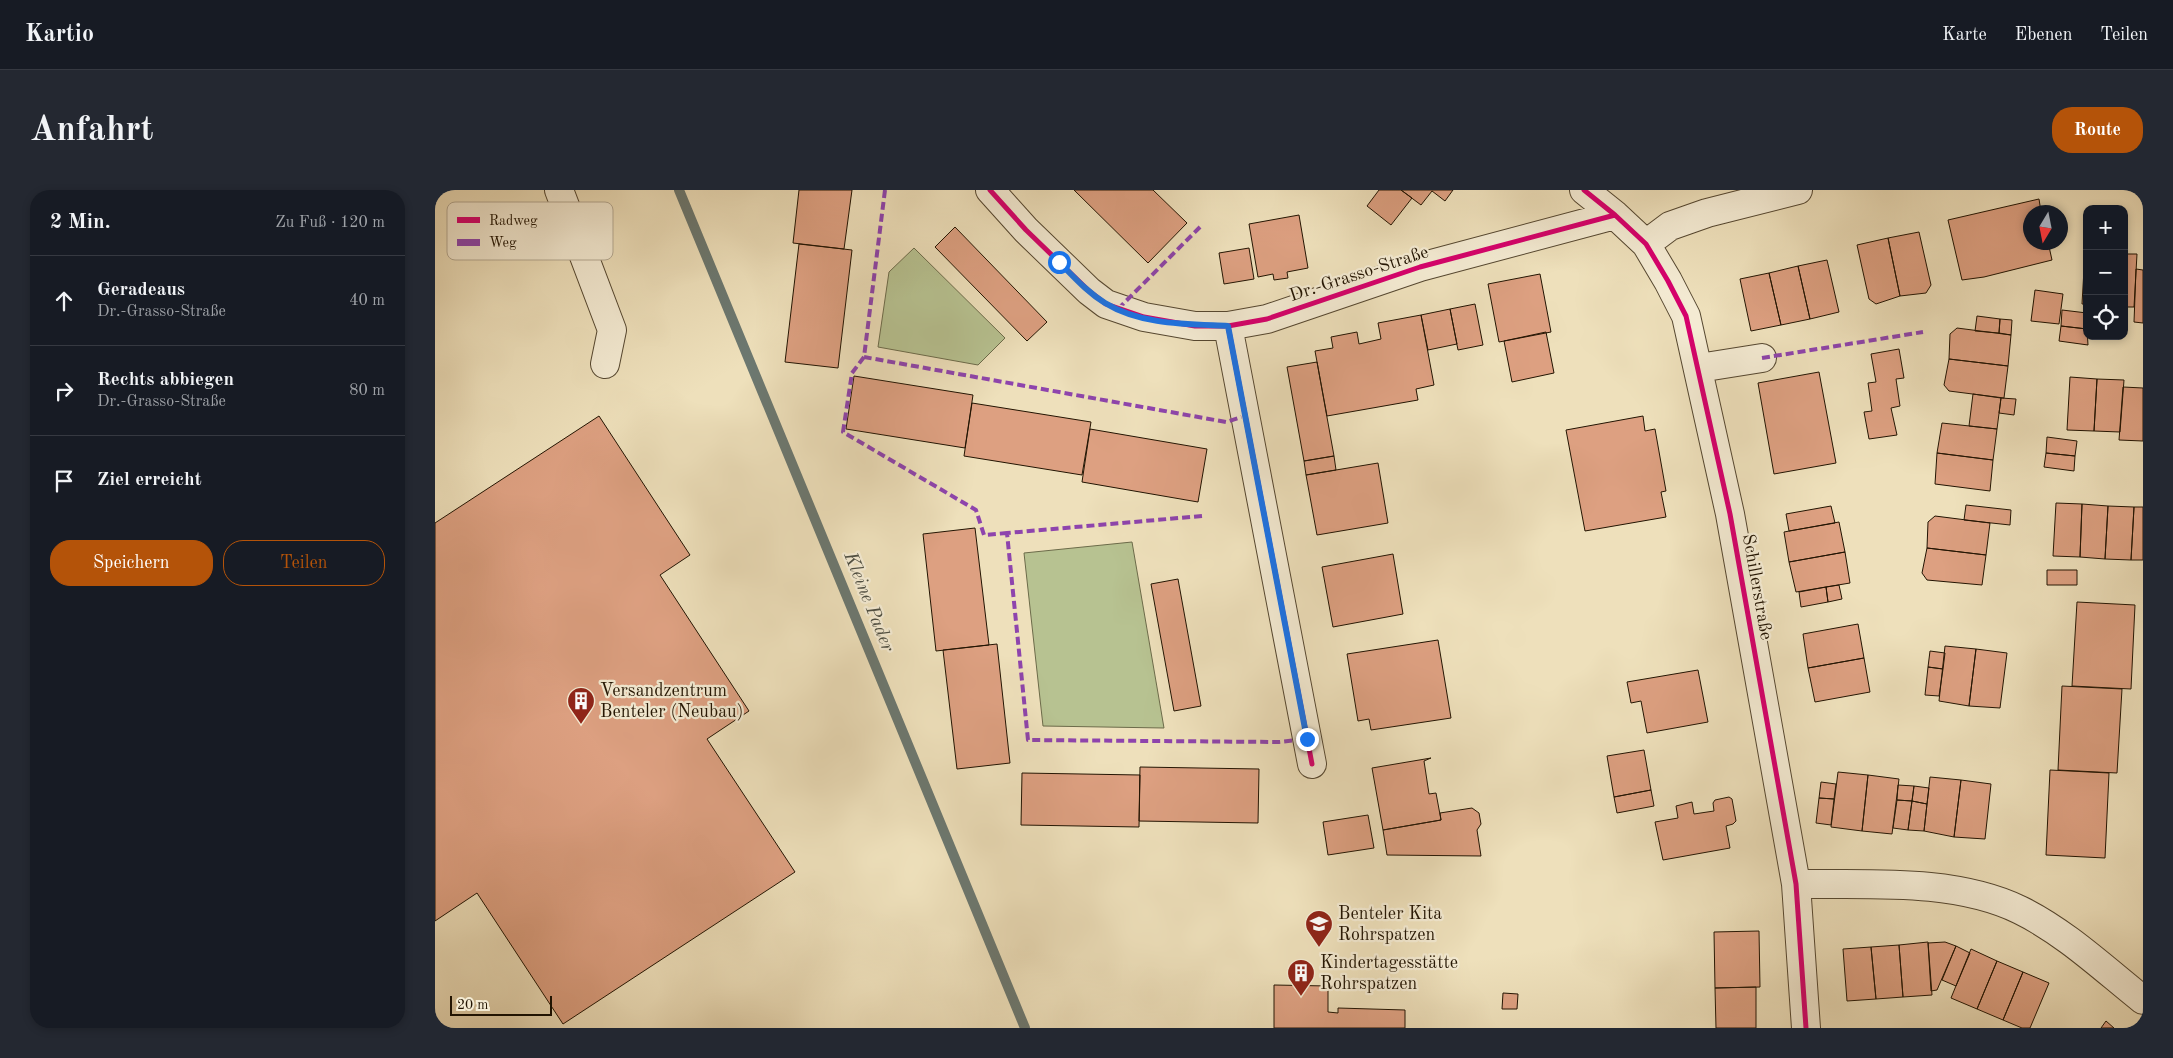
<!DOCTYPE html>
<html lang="de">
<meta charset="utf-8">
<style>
body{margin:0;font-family:"Old Standard TT",serif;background:#242831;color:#f1f3f6}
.controls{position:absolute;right:15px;top:15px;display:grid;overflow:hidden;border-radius:10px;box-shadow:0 2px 8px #0003}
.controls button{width:45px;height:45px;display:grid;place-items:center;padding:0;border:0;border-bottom:1px solid #363941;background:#171b24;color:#f1f3f6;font:25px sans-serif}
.compass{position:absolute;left:1588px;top:15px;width:45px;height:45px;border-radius:50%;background:#171b24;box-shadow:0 2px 8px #0003;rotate:190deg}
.scale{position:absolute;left:15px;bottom:12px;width:102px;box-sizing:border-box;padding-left:5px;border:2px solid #221402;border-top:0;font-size:14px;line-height:18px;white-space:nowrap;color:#221402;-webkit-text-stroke:4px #f4ebd3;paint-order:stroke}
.stop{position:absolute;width:15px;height:15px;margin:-11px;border:4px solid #1a73e8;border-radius:50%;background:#fff}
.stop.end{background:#1a73e8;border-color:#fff;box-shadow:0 1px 5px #0008}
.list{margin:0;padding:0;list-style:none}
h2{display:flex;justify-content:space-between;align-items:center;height:65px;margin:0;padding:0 20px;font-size:21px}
h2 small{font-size:16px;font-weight:400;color:#9ea1a6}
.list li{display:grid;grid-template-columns:32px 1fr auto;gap:15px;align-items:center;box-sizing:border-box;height:90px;padding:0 20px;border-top:1px solid #363941}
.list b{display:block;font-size:19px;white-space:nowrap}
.list p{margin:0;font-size:16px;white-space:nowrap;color:#9ea1a6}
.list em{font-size:16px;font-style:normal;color:#9ea1a6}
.actions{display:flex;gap:10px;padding:15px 20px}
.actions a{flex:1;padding:11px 0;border:1px solid #b45309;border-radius:20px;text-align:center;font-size:18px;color:#b45309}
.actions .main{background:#b45309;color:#fff}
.icon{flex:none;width:28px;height:28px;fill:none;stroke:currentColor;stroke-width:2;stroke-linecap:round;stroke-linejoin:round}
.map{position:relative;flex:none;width:1708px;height:838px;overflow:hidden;border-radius:20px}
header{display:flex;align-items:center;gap:30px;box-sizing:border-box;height:70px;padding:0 25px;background:#171b24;border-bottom:1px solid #363941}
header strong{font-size:24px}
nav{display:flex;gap:28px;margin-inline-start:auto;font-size:18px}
.intro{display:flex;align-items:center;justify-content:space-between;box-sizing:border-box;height:120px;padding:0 30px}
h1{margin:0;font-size:35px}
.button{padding:12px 22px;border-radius:20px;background:#b45309;color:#fff;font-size:18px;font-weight:700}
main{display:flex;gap:30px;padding:0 30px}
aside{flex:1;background:#171b24;border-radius:20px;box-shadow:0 2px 8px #0003}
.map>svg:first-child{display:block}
.green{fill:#b7c291;stroke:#6c6b4a}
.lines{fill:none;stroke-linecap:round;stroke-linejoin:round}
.stream{stroke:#6c7870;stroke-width:10}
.building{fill:#dda081;stroke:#221402}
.minor-casing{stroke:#554730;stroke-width:30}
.minor{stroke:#f4ebd3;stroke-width:28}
.quiet{stroke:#8e44ad;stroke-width:4;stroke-dasharray:8 4;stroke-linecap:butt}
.cycleway-casing{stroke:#f4ebd3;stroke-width:8}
.cycleway{stroke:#d6006c;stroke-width:5}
.route{stroke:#1a73e8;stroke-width:6}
.labels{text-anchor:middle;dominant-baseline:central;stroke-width:4.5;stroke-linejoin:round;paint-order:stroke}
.street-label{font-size:18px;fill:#221402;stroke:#f4ebd3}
.poi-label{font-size:18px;fill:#221402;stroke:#f4ebd3;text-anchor:start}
.water-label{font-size:19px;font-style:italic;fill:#4d4e42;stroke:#f4ebd3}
.key{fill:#f4ebd3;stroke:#b5aa94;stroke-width:1}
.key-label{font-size:14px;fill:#221402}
</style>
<header>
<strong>Kartio</strong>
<nav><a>Karte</a><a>Ebenen</a><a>Teilen</a></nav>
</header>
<div class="intro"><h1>Anfahrt</h1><a class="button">Route</a></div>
<main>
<aside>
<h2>2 Min.<small>Zu Fuß · 120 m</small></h2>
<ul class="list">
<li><svg class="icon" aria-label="ahead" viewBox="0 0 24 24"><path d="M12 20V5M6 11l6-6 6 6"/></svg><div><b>Geradeaus</b><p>Dr.-Grasso-Straße</p></div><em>40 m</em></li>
<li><svg class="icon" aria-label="right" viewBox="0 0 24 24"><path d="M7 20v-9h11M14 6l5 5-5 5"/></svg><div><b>Rechts abbiegen</b><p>Dr.-Grasso-Straße</p></div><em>80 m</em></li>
<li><svg class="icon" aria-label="arrive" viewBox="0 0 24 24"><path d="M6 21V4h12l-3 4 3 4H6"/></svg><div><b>Ziel erreicht</b></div></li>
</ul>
<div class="actions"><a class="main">Speichern</a><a>Teilen</a></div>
</aside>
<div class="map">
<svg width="1708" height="838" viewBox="0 0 1708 838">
<rect width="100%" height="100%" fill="#eee0bb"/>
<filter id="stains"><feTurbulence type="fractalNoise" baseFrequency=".004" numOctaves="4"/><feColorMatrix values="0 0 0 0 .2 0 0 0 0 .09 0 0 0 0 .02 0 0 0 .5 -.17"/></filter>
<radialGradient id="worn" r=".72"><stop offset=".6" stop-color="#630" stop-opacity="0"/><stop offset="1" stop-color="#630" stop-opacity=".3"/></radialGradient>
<!-- green -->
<path class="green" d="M479 58 570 148 543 175 443 157 454 82Z
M697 352 729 538 608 536 589 363Z"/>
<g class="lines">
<!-- stream -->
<path class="stream" d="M244 0 590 838"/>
</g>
<!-- building -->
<path class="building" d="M364 0H417L409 59 358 53Z
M639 0H718L752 33 713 73Z
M944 0H966L977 8 956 35 932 16Z
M966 0H1018L1010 11 997 1 986 15Z
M1604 9 1606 22H1596V52H1613L1617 70 1549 87 1527 90 1513 30Z
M864 25 873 78 852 82 853 88 839 90 838 84 823 87 814 34Z
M520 37 612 132 592 151 500 57Z
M1484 42 1496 95 1491 103 1465 106 1453 48Z
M1453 48 1465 106 1441 114 1434 109 1422 55Z
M364 54 417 60 403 178 350 172Z
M814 58 819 89 789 94 784 63Z
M1650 62H1652V114H1647Z
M1689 64H1702L1699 117H1689Z
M1392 70 1404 122 1375 129 1363 76Z
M1363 76 1375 129 1346 135 1334 83Z
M1701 79 1708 80V133L1699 132Z
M1334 83 1346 135 1316 141 1305 89Z
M1105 84 1116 142 1064 152 1053 94Z
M1600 100 1628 104 1624 134 1596 131Z
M1040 114 1048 155 1023 160 1015 119Z
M1015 119 1022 154 993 160 986 125Z
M1627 120 1652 123V139L1626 136Z
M986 125 999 195 981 199 983 210 892 226 880 161 898 158 896 147 922 142 924 154 946 149 943 133Z
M1542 126 1565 129 1564 143 1540 141Z
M1565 129 1577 130 1576 145 1564 143Z
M1626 136 1652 139 1653 155 1624 151Z
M1522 138 1576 145 1573 176 1514 169 1515 144Z
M1111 142 1119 183 1077 192 1069 151Z
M1464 159 1469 188 1461 189 1465 216 1456 218 1462 245 1434 249 1429 222 1437 221 1433 193 1441 192 1436 164Z
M1514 169 1573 176 1569 208 1514 201 1509 195Z
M882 172 899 266 869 271 852 177Z
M1384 182 1401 273 1339 284 1323 193Z
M419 186 538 205 530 258 411 239Z
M1635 187 1662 189 1659 241 1632 240Z
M1662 189 1689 190 1685 242 1659 241Z
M1688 197 1708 198V251L1684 250Z
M1538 204 1566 208 1562 239 1534 236Z
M1566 208 1581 209 1579 225 1564 223Z
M537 213 656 232 647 285 529 266Z
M164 226 255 365 225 385 314 521 272 549 360 682 128 834 42 703 0 731V333Z
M1208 226 1210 241 1220 239 1231 301 1226 302 1231 327 1150 341 1131 240Z
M1507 233 1562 239 1558 270 1502 263Z
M655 239 772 259 763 312 647 292Z
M1612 247 1642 251 1640 266 1611 263Z
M1502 263 1558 270 1555 301 1500 294Z
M1611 263 1640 266 1639 281 1609 277Z
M899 266 901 280 871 285 869 271Z
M943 273 953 333 882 345 871 285Z
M1621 313 1647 314 1645 367 1618 366Z
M1647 314 1673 316 1670 369 1645 367Z
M1531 315 1576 320 1575 335 1529 330Z
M1396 316 1400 333 1354 341 1351 324Z
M1673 316 1699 317 1696 370 1670 369Z
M1699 317H1708V370H1696Z
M1500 326 1555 333 1551 365 1492 358 1493 332Z
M1404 332 1410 362 1354 372 1349 342Z
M540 338 554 455 501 461 488 344Z
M1492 358 1551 365 1547 395 1492 390 1487 383Z
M1410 362 1415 393 1361 402 1354 372Z
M958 364 968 424 898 437 887 377Z
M1612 380H1642V395H1612Z
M743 389 766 516 739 521 716 394Z
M1404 395 1407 409 1393 412 1391 397Z
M1391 397 1393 412 1366 417 1364 402Z
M1642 412 1700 415 1696 499 1637 496Z
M1423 434 1429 468 1373 478 1368 444Z
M1003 450 1016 528 936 540 934 529 923 531 912 464Z
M562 454 575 573 522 579 508 460Z
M1510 456 1541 459 1534 516 1504 511Z
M1541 459 1572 463 1565 518 1534 516Z
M1495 461 1510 463 1508 479 1493 477Z
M1429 468 1435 502 1380 512 1373 478Z
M1493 477 1508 479 1504 506 1490 505Z
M1263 480 1273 532 1212 543 1206 511 1196 513 1192 492Z
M1627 496 1687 499 1682 583 1623 580Z
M1209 560 1216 600 1179 607 1172 566Z
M996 568 989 571 994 604 1001 603 1006 630 948 640 937 578Z
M705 577 824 579 823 633 704 631Z
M1615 580 1674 583 1670 668 1611 665Z
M1403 582 1433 585 1427 641 1396 637Z
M587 583 705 585 704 637 586 635Z
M1433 585 1464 589 1457 644 1427 641Z
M1495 587 1526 590 1519 647 1489 641Z
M1526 590 1556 594 1550 649 1519 647Z
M1386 592 1401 594 1399 609 1384 608Z
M1463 595 1479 596 1477 611 1462 610Z
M1479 596 1494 598 1492 614 1477 611Z
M1216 600 1219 616 1182 623 1179 607Z
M1294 607 1297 609 1301 631 1298 634 1291 636 1295 658 1228 670 1220 632 1243 628 1241 616 1257 612 1259 624 1279 621 1278 613 1280 610Z
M1384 608 1399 609 1396 635 1381 633Z
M1462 610 1477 611 1473 640 1458 638Z
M1477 611 1492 614 1489 641 1473 640Z
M1037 618 1044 623 1046 634 1042 640 1046 666 952 665 948 640 1006 630 1005 623Z
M933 625 939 658 893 665 888 632Z
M1324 741 1325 797 1280 798 1279 742Z
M1493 752 1497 805 1468 807 1464 755Z
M1510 752 1521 756 1502 800 1496 801 1493 753Z
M1464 755 1468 807 1441 809 1436 757Z
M1521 756 1535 763 1521 796 1507 790Z
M1436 757 1441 809 1412 811 1408 759Z
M1536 759 1562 771 1542 819 1516 808Z
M1562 771 1588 782 1568 830 1542 819Z
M1588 782 1614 793 1595 838H1587L1568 830Z
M839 795 893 796V822L903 823V818L970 820V838H839Z
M1321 797V838H1281L1280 798Z
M1068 803 1083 804 1082 819H1067Z
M1671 831 1679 838H1666Z"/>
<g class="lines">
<defs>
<path id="minor" d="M124 0 177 140 170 174
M555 0 591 40 654 101 671 114 709 127 760 136H793L832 129 985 77 1180 25
M1149 0 1180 25 1211 54 1233 91 1251 126 1295 324 1361 694 1371 838
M1211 54 1235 36 1272 23 1363 0
M793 136 877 574
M1264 178 1327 168
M1361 694C1433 695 1519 688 1585 720 1630 742 1669 779 1708 810"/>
</defs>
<!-- minor casing -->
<use href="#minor" class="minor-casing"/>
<!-- minor -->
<use href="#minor" class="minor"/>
<!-- quiet -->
<path class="quiet" d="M450 0 429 167 791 232 810 226
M683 119 766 36
M429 167 417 183 408 242 541 320 549 345 572 343
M1327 168 1488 142
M767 326 572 343 593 550 844 552 872 549"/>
<defs>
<path id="cycleway" d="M555 0 591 40 654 101 671 114 709 127 760 136H793L832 129 985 77 1180 25
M1149 0 1180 25 1211 54 1233 91 1251 126 1295 324 1361 694 1371 838
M793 136 877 574"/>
</defs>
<!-- cycleway casing -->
<use href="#cycleway" class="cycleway-casing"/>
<!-- cycleway -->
<use href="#cycleway" class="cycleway"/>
</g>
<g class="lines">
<!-- route -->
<path class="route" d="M624 72C639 87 652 102 670 113 706 135 752 134 793 136L872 549"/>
</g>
<!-- icons -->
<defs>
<symbol id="building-pin" viewBox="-11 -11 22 30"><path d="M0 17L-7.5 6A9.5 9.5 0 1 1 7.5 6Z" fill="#8f2418" stroke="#f4ebd3"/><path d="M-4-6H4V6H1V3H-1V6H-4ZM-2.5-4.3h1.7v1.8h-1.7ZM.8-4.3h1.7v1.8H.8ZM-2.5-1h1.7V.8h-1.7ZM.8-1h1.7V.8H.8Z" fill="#fff"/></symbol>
<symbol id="school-pin" viewBox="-11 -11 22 30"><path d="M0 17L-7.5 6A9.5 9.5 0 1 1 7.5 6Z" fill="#8f2418" stroke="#f4ebd3"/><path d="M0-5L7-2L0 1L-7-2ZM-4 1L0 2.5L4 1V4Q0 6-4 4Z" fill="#fff"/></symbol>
</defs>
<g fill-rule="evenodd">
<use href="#building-pin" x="130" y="495" width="32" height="43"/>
<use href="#school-pin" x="868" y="718" width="32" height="43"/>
<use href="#building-pin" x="850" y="767" width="32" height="43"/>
</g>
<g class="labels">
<!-- street labels -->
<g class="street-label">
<text transform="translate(924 84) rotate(-18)">Dr.-Grasso-Straße</text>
<text transform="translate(1322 397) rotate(80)">Schillerstraße</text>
</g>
<!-- poi labels -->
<g class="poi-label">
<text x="165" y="501">Versandzentrum<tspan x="165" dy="21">Benteler (Neubau)</tspan></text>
<text x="903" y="724">Benteler Kita<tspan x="903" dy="21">Rohrspatzen</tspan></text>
<text x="885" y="773">Kindertagesstätte<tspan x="885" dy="21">Rohrspatzen</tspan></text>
</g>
<!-- water labels -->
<g class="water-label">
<text transform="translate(433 412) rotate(68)">Kleine Pader</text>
</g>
</g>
<!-- legend -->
<rect x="12" y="12" width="166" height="58" rx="8" class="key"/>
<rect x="22" y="27" width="23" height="6" fill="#d6006c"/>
<rect x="22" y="49" width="23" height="7" fill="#8e44ad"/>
<g class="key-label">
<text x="54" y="35">Radweg</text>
<text x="54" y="57">Weg</text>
</g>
<rect width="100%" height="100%" filter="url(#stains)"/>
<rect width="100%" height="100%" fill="url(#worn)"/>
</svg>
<div class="controls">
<button>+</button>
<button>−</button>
<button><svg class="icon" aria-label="locate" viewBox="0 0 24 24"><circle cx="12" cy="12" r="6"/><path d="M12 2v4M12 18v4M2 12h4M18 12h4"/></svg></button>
</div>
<svg class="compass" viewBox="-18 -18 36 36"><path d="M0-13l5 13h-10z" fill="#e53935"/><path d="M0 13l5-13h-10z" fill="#9ea1a6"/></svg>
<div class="scale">20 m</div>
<div class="stop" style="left:624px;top:72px"></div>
<div class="stop end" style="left:872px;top:549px"></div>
</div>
</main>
